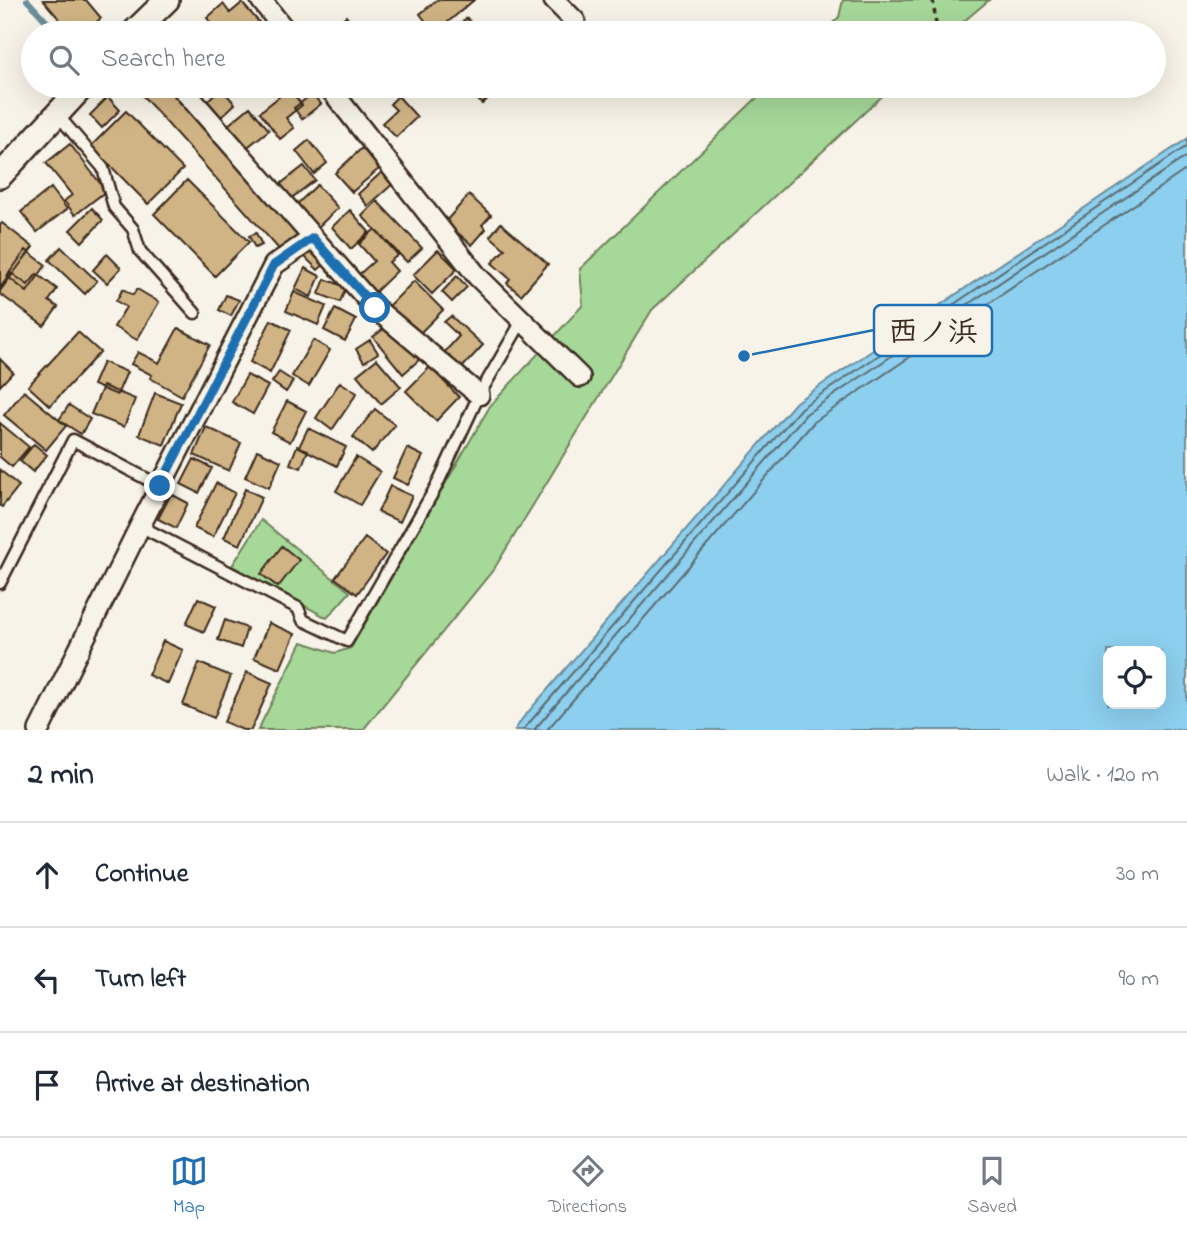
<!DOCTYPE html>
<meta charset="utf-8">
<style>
body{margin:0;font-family:"Indie Flower","Klee One",sans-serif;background:#f6f6f7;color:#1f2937}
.controls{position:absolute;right:21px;bottom:21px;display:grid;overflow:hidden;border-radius:14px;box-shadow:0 7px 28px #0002}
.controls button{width:63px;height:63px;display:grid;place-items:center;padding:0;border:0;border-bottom:2px solid #e0e1e3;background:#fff;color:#1f2937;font:35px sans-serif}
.stop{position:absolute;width:21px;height:21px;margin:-16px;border:5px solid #1f6fb2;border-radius:50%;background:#fff}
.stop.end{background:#1f6fb2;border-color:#fff;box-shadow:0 2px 7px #0008}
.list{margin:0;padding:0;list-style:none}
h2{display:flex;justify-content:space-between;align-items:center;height:91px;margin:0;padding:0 28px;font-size:30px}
h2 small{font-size:23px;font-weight:400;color:#747a83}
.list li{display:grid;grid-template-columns:46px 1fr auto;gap:21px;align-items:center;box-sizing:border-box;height:105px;padding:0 28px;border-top:2px solid #e0e1e3}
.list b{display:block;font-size:26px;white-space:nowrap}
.list em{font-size:23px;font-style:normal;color:#747a83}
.icon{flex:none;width:38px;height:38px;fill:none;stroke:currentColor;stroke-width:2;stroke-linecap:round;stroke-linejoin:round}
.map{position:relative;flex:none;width:1187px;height:730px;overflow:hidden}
.search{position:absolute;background:#fff;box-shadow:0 7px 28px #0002;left:21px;right:21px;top:21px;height:77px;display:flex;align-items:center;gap:18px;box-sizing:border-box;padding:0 24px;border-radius:38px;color:#747a83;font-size:26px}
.sheet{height:406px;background:#fff}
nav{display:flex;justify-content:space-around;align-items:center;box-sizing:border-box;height:98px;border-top:2px solid #e0e1e3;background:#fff;font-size:19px;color:#747a83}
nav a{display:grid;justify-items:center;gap:4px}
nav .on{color:#1f6fb2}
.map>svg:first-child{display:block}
.green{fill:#a6d89a;stroke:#70815c;stroke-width:2}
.water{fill:#8dcfee;stroke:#6c8d9b;stroke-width:2;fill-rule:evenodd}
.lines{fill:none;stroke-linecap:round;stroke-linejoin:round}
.shore{stroke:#5c6c71;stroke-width:2}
.stream{stroke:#6c8d9b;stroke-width:6}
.building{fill:#d1b485;stroke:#3b2a1e;stroke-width:2}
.service-casing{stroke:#3b2a1e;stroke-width:15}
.minor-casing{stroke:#3b2a1e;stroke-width:24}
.tertiary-casing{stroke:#3b2a1e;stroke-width:28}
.path{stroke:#3b2a1e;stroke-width:3.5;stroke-dasharray:5 5;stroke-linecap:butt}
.service{stroke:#f7f3e8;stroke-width:10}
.minor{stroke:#f7f3e8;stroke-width:19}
.tertiary{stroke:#f7f3e8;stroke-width:23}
.route{stroke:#1f6fb2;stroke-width:9}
.leader{fill:none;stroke:#1f6fb2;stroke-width:2.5}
.callout-dot{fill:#1f6fb2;stroke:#f7f3e8;stroke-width:2.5}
.callout{fill:#f7f3e8;stroke:#1f6fb2;stroke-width:2.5}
.callout-label{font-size:30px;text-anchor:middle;font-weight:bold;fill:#3b2a1e}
</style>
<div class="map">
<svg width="1187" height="730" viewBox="0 0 1187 730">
<rect width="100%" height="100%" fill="#f7f3e8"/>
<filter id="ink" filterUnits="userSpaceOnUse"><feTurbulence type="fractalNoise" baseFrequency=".0143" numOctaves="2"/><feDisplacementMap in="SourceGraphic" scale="14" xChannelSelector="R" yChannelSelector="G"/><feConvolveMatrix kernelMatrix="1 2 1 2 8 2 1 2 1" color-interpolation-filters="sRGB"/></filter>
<g filter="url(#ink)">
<!-- green -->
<path class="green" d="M843 0H989L950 33H823L839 17Z
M769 86H893L652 310 494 569 363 730H258L302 642 335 653 351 648 490 406 583 305 580 269Z
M261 520 350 592 327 618 232 566Z"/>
<!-- water -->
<path class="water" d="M1187 139V730H515L522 719 796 402ZM1108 651H1161V704H1108Z"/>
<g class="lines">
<!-- shore -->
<path class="shore" d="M523 730 801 408 1187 146
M534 730 806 414 1187 156
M547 730 814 422 1187 169"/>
<!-- stream -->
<path class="stream" d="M27 0 57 33"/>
</g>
<!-- building -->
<path class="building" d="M43 0H86L101 18 84 33H71Z
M437 0H474L435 33 420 14Z
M242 3 259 22 245 33H205L214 26 207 18 223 4 230 13Z
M346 16 354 26 345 33H340L334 26Z
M467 18 477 30 472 33H449Z
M134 86H166L303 240 285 256Z
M465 86H502L482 104Z
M221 88 235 104 220 118 205 103Z
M289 89 302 105 286 118 294 128 280 139 260 112Z
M312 94 321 104 302 119 294 108Z
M398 96 417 117 396 137 382 123 396 110 390 104Z
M108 97 120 110 102 128 90 115Z
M250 107 269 130 245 149 227 126Z
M126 111 183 169 148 204 91 146Z
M309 140 327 163 314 174 296 151Z
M70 144 106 191 75 215 64 201 72 195 46 163Z
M362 148 380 168 352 192 335 173Z
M304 166 315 180 289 200 278 186Z
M384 170 395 182 368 206 358 194Z
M187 180 249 242 215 276 154 214Z
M317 185 338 208 316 229 295 206Z
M51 188 67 209 37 232 21 212Z
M469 195 491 215 482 225 486 229 472 245 445 222Z
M377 201 422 248 407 262 362 216Z
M92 208 103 220 82 242 70 230Z
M350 210 369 232 351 249 332 227Z
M2 223 33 247 0 291V225Z
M501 223 548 264 521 295 507 283 510 279 492 263 505 249 490 236Z
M375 229 398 255 389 262 397 271 371 296 355 278 374 261 359 244Z
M256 233 262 245 255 248 249 236Z
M309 244 327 262 318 270 300 252Z
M61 247 97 281 85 294 49 260Z
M26 250 46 265 27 292 7 276Z
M438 250 457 269 432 294 413 275Z
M107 254 121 268 107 283 93 270Z
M305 268 320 276 311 297 295 289Z
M11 273 28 285 37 274 57 289 49 301 58 307 44 326 0 294V288Z
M457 276 467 287 452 302 442 292Z
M325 279 346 287 340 302 319 294Z
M414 281 443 310 417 336 388 307Z
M123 289 133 295 137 289 159 302 137 340 114 327 126 307 116 301Z
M294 292 326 306 318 325 286 311Z
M226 295 239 300 231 316 219 310Z
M335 309 356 320 345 341 324 330Z
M451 316 483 345 460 370 443 354 459 336 444 322Z
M271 320 291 330 270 373 250 362Z
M390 324 419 360 403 374 373 337Z
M178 328 210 345 182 396 150 378 152 375 131 364 138 352 159 363Z
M78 332 100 352 50 406 28 386Z
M313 340 330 350 309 386 292 376Z
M370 340 378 353 364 362 356 349Z
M0 359 13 372 0 386Z
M377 359 401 387 381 404 357 375Z
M103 362 127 372 117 395 93 385Z
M430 367 459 397 436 421 406 391Z
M279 372 293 381 286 392 272 382Z
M247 375 268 386 253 414 232 402Z
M340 382 357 393 332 430 316 418Z
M103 386 135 399 124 427 91 414Z
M24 391 66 426 46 450 4 415Z
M155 393 181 403 164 445 139 435Z
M287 401 306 411 290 442 271 432Z
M69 405 90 419 81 434 59 420Z
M375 409 395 425 372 453 353 437Z
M0 423 29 447 12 467 0 457Z
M206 427 241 443 229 471 194 455Z
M308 428 346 447 337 466 299 447Z
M34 444 47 455 33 472 20 461Z
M297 446 308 450 301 468 290 464Z
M407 448 423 456 408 485 393 478Z
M257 450 281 461 269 488 245 477Z
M356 457 380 472 360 505 336 491Z
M194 459 212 468 199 493 181 484Z
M0 470 19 486 2 507 0 506Z
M216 483 235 493 213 537 194 528Z
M390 486 412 496 400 522 378 512Z
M245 489 262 497 240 545 224 538Z
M171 494 188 503 176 528 158 519Z
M365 538 386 554 357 594 335 578Z
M282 546 299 560 278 587 261 574Z
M198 598 216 606 204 632 186 624Z
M225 620 247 628 241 648 218 640Z
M269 623 295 634 280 669 254 658Z
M163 641 183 650 168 684 148 675Z
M199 663 231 676 214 718 183 705Z
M247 672 272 683 251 730H243L224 722Z"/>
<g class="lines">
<defs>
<path id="service" d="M56 113 103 168 114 207 133 229 140 251 195 313
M140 526 298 608 303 620 347 641 436 487 479 395 522 321
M0 583 73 440 160 486"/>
<path id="minor" d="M261 0 287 33
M554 0 575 21
M180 86 375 308 479 395
M328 86 477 276 580 377
M39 730 140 526 274 265 313 238"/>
<path id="tertiary" d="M133 33 167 0
M0 176 83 86"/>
</defs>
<!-- service casing -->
<use href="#service" class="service-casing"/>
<!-- minor casing -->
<use href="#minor" class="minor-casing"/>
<!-- tertiary casing -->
<use href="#tertiary" class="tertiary-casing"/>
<!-- path -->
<path class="path" d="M933 0 937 33"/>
<!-- service -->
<use href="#service" class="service"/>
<!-- minor -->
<use href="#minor" class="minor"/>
<!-- tertiary -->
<use href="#tertiary" class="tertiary"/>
</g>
</g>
<g class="lines" filter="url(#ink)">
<!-- route -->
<path class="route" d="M160 486 274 265 313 238 375 308"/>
</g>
<!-- callouts -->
<path class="leader" d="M744 356L874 330"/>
<circle class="callout-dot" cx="744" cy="356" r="7"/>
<rect class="callout" x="874" y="305" width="118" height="51" rx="7"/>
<g class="callout-label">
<text x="933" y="341">西ノ浜</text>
</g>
</svg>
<div class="controls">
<button><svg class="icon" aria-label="locate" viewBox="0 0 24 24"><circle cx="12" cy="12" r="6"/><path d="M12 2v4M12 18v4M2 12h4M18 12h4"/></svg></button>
</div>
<div class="stop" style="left:375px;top:308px"></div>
<div class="stop end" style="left:160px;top:486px"></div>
<div class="search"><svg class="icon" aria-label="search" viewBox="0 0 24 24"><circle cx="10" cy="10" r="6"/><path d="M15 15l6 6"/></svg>Search here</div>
</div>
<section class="sheet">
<h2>2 min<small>Walk · 120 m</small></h2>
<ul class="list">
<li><svg class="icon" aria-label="ahead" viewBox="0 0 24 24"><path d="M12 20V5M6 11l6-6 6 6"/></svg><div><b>Continue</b></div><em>30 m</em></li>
<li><svg class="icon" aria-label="left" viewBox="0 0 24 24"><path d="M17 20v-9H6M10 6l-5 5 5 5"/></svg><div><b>Turn left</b></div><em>90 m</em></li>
<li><svg class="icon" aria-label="arrive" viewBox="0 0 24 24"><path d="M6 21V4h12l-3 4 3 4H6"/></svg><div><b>Arrive at destination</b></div></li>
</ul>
</section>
<nav>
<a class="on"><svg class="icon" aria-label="map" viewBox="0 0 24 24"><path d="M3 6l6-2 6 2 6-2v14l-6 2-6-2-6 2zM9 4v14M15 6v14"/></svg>Map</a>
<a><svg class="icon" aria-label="directions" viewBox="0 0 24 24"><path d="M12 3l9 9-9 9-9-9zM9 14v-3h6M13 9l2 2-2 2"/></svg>Directions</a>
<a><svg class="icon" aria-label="saved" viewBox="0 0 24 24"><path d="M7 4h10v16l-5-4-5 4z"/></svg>Saved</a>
</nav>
